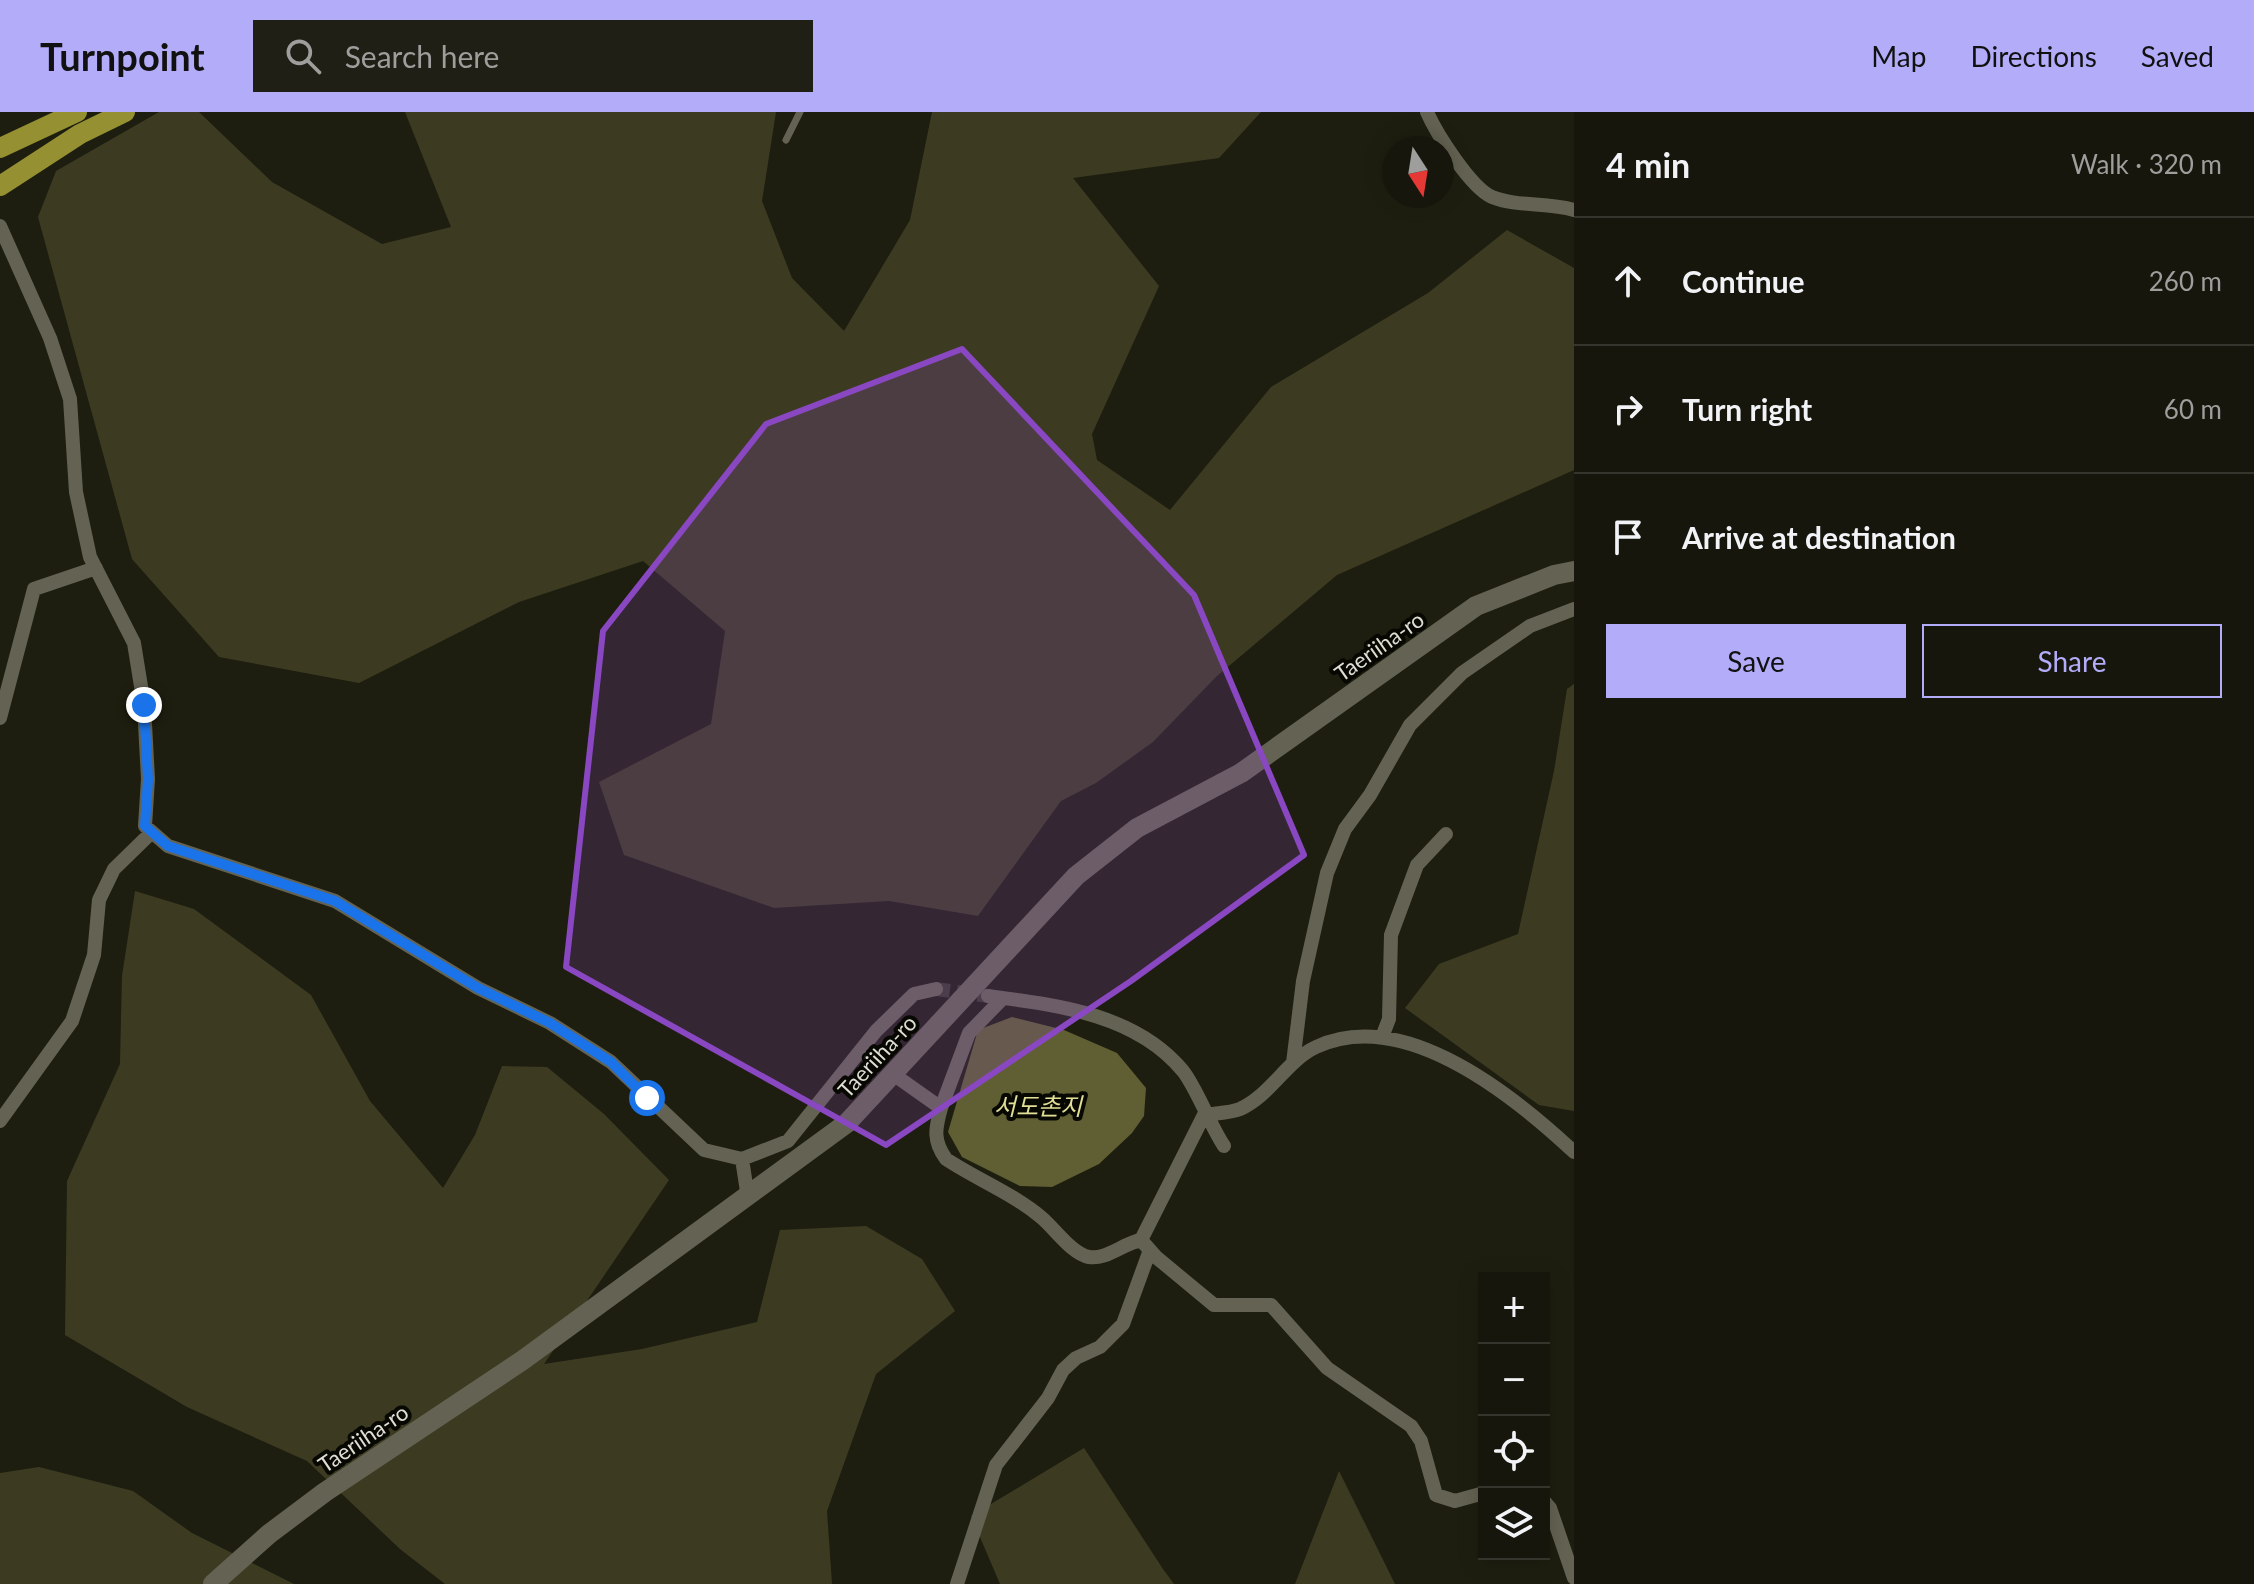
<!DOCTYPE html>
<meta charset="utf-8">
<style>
body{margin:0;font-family:Lato,"Noto Sans KR",sans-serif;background:#1f1f15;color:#f1f3f6}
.controls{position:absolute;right:24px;bottom:24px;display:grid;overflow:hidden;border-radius:0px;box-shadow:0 4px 20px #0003}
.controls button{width:72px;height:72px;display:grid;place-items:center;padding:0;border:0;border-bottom:2px solid #35352d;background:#16160c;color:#f1f3f6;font:40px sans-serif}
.compass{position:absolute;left:1382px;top:24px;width:72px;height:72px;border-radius:50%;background:#16160c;box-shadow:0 4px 20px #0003;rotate:168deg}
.stop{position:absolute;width:24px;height:24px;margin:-18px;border:6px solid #1a73e8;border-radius:50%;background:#fff}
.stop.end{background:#1a73e8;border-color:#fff;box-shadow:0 2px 8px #0008}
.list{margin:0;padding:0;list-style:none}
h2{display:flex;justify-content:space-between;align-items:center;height:104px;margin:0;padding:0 32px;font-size:34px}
h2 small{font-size:26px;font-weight:400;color:#9e9f9d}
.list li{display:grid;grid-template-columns:52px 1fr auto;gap:24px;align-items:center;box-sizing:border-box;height:128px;padding:0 32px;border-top:2px solid #35352d}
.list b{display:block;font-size:30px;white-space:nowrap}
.list em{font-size:26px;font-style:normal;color:#9e9f9d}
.actions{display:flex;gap:16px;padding:24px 32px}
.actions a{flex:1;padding:18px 0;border:2px solid #b3adf9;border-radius:0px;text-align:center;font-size:28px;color:#b3adf9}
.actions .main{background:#b3adf9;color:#111}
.icon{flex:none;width:44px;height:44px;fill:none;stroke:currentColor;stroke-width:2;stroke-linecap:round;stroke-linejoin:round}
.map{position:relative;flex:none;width:1574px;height:1472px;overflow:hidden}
header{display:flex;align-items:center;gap:48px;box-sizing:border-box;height:112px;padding:0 40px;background:#b3adf9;color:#111}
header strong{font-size:38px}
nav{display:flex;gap:44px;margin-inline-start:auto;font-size:28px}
.search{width:560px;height:72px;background:#1f1f15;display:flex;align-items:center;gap:20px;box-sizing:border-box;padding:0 28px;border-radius:0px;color:#9e9f9d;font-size:30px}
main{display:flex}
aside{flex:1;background:#16160c}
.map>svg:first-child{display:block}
.green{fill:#3c3b22}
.water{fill:#605e33}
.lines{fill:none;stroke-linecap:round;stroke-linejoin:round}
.street-tunnel{stroke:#3b3b2d;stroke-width:14;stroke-dasharray:14 7;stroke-linecap:butt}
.lane{stroke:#646353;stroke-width:7}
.street{stroke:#646353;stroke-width:14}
.secondary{stroke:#646353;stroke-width:20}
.primary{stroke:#959133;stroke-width:20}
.route{stroke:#1a73e8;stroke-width:10}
.marked{fill:#8a47c2;fill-opacity:0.2;stroke:#8a47c2;stroke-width:6;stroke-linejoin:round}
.labels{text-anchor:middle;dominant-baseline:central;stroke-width:8;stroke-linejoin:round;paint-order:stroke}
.street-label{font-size:22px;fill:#deded4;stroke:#080803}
.water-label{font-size:24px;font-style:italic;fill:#e1de96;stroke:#080803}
</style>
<header>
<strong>Turnpoint</strong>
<div class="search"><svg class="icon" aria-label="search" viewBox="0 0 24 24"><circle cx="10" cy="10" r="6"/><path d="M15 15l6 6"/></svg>Search here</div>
<nav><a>Map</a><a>Directions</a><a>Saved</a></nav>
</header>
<main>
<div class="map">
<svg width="1574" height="1472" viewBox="0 0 1574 1472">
<rect width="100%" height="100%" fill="#1e1e10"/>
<!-- green -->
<path class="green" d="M159 0H199L272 70 382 132 451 115 405 0H776L762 89 792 166 844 219 910 108 932 0H1261L1219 46 1073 66 1159 174 1092 322 1097 348 1170 398 1271 275 1428 181 1507 118 1574 156V358L1337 463 1217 564 1153 630 1096 671 1061 689 978 804 889 789 774 796 624 743 599 670 711 612 725 519 643 449 519 490 359 571 219 545 132 447 38 105 56 59Z
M1574 572V999L1539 993 1405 896 1439 852 1518 822 1554 659 1567 577Z
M135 779 194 797 311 883 370 989 443 1076 475 1023 502 954 547 955 604 1002 669 1068 544 1252 642 1237 757 1210 780 1118 866 1114 922 1147 955 1199 876 1262 827 1399 832 1472H445L400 1437 307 1349 187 1295 65 1223 67 1069 120 952 122 864Z
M1084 1336 1163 1457 1174 1472H1000L971 1404Z
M39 1355 133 1379 192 1421 294 1472H0V1361Z
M1339 1359 1395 1472H1295Z"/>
<!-- water -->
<path class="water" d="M1012 905 1064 918 1117 941 1146 976 1144 1004 1132 1021 1099 1052 1052 1075 1020 1074 962 1045 948 1020 978 918Z"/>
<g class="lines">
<!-- street-tunnel -->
<path class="street-tunnel" d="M936 877 988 884"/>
<!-- lane -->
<path class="lane" d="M786 28 800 0"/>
<!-- street -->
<path class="street" d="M1427 0C1436 21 1471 76 1492 85 1517 95 1548 90 1574 98
M0 114 50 226 70 287 76 380 90 445 134 531 144 593 148 667 145 714 168 734 335 789 478 876 550 911 611 950 704 1038 742 1047 788 1029 876 919 914 882 936 877
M0 606 34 477 96 456
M988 884C1057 893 1136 902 1183 959 1197 977 1210 1013 1224 1034
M1382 925 1389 907 1391 823 1417 753 1446 722
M1293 951 1303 869 1327 761 1345 717 1370 683 1410 613 1462 561 1530 514 1574 497
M900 967 941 996C935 1017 933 1029 946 1047 976 1067 1014 1082 1042 1106 1055 1117 1072 1142 1089 1145 1106 1148 1124 1131 1141 1128
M941 996 969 921 1003 886
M0 1009 72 909 94 843 99 788 114 757 152 720
M742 1047 748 1086
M1484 1381 1455 1389 1436 1383 1421 1329 1411 1314 1327 1256 1271 1193H1214L1156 1145 1141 1128 1204 1003C1216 1001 1230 1001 1240 997 1271 983 1286 949 1316 935 1404 894 1514 984 1574 1040
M1544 1389 1550 1396 1574 1466
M957 1472 996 1353 1048 1286 1063 1258 1076 1246 1100 1235 1123 1212 1150 1138"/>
<!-- secondary -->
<path class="secondary" d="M213 1472 269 1422 325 1380 523 1248 847 1011 1076 764 1137 716 1241 661 1476 494 1554 463 1574 459"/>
<!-- primary -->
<path class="primary" d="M0 36 77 0
M0 74 80 22 125 0"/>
</g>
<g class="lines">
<!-- route -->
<path class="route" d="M144 593 148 667 145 714 168 734 335 789 478 876 550 911 611 950 647 986"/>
</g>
<!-- marked area -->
<path class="marked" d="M962 237 1194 483 1304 743 1131 869 886 1033 566 855 603 519 766 312Z"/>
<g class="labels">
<!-- street labels -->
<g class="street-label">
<text transform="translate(1379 534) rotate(-35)">Taeriiha-ro</text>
<text transform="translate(877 944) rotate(-47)">Taeriiha-ro</text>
<text transform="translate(363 1326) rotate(-34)">Taeriiha-ro</text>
</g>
<!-- water labels -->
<g class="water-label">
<text x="1038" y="993">서도촌지</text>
</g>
</g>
</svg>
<div class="controls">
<button>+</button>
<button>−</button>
<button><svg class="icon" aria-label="locate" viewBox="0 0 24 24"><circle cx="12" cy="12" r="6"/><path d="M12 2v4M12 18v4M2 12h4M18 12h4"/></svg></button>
<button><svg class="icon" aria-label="layers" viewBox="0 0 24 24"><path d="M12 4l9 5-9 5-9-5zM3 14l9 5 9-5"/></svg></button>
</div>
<svg class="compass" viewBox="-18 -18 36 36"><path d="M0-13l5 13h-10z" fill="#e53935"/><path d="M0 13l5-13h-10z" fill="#9e9f9d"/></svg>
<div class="stop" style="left:647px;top:986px"></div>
<div class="stop end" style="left:144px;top:593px"></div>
</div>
<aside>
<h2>4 min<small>Walk · 320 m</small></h2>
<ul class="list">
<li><svg class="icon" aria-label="ahead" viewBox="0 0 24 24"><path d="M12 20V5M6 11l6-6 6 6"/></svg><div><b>Continue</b></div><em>260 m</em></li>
<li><svg class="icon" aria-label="right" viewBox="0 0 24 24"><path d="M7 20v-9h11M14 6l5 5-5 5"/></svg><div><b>Turn right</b></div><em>60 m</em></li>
<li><svg class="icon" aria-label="arrive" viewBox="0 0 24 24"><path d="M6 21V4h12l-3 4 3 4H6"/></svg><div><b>Arrive at destination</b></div></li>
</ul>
<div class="actions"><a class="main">Save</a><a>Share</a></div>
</aside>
</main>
